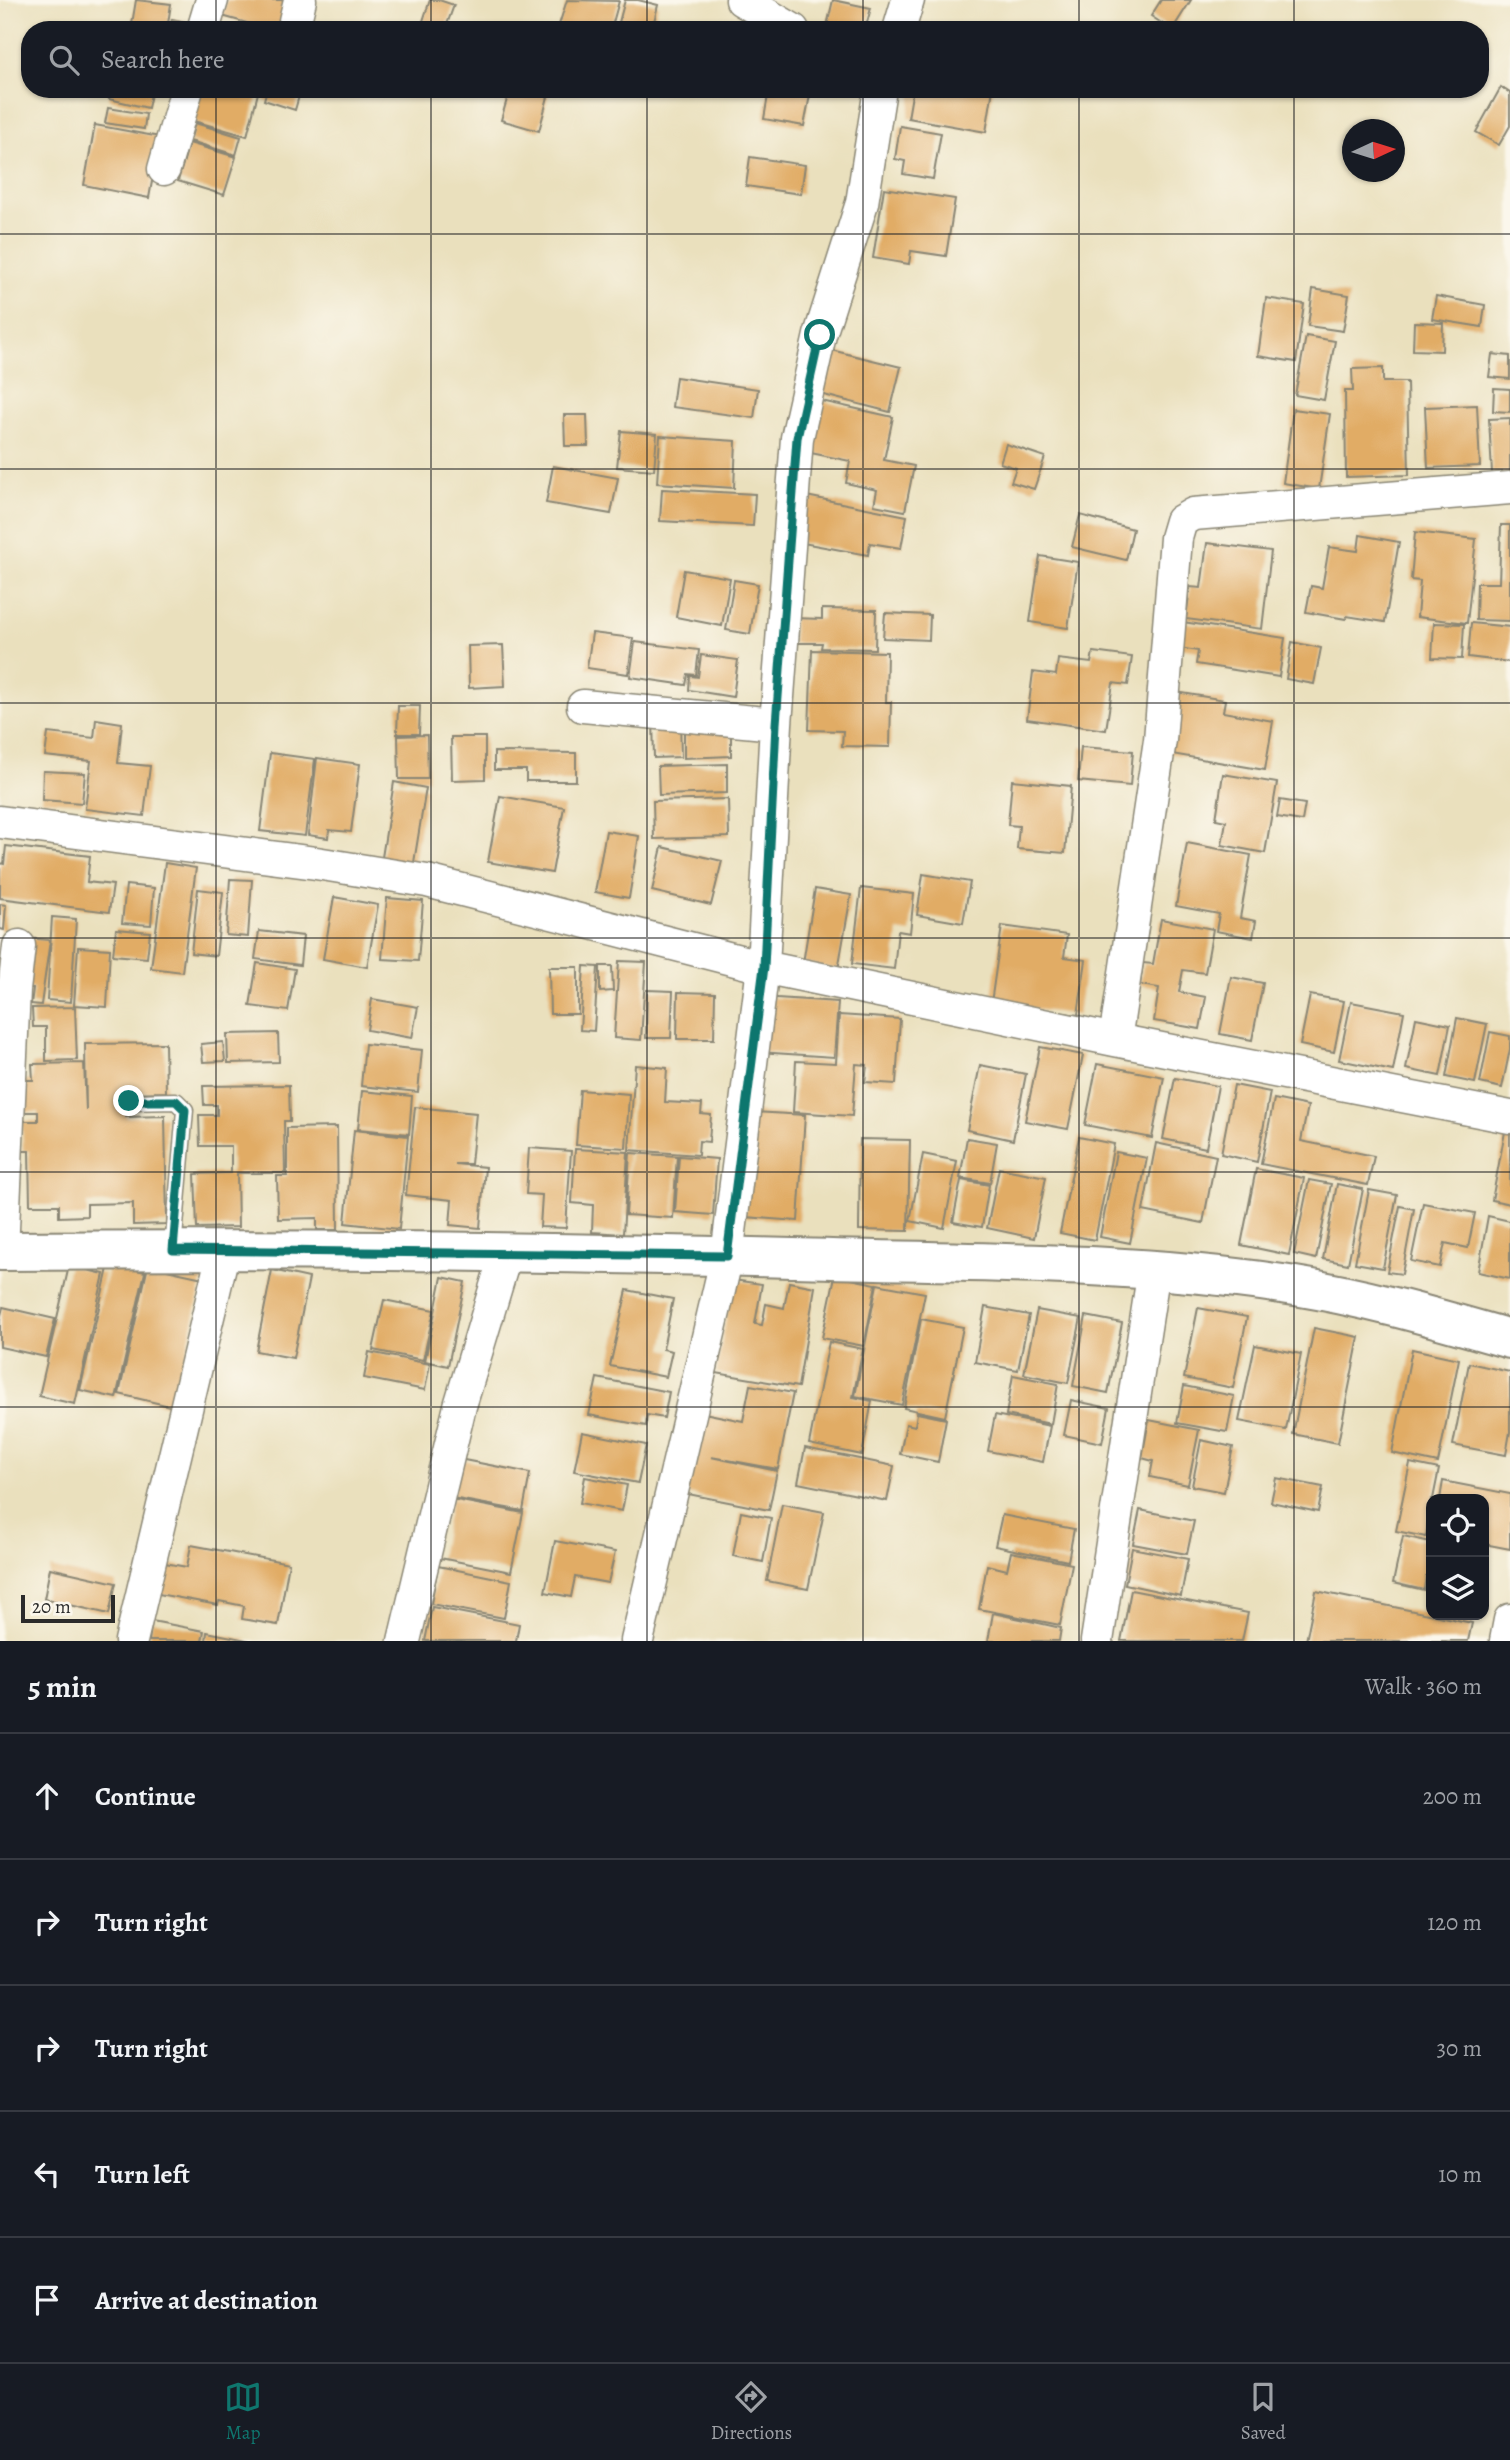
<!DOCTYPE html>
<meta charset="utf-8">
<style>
body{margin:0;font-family:Alegreya,serif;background:#20242c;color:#f1f3f6}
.controls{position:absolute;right:21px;bottom:21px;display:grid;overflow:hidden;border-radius:14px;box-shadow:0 2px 5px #0004}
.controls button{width:63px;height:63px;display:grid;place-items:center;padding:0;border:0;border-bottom:2px solid #363941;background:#171b24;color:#f1f3f6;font:35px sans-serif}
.compass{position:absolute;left:1342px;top:119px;width:63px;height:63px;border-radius:50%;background:#171b24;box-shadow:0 2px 5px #0004;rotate:86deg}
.scale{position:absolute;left:21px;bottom:18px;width:94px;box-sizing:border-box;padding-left:7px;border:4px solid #2b2b2b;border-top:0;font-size:19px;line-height:24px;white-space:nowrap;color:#2b2b2b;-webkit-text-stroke:5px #fbf7ec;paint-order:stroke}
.stop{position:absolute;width:21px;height:21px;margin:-16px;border:5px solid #0f766e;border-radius:50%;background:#fff}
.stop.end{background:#0f766e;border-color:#fff;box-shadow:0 2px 7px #0008}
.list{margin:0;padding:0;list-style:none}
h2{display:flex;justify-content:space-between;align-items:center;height:91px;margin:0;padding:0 28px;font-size:30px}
h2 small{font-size:23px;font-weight:400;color:#9ea1a6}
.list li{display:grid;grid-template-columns:46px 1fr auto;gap:21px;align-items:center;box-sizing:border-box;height:126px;padding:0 28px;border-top:2px solid #363941}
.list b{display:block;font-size:26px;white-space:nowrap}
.list em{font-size:23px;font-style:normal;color:#9ea1a6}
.icon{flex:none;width:38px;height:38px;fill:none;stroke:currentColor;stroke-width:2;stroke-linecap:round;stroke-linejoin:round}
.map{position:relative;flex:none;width:1510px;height:1641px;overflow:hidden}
.search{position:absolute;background:#171b24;box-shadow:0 2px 5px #0004;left:21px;right:21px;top:21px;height:77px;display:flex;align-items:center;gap:18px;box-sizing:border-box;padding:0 24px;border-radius:28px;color:#9ea1a6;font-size:26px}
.sheet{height:721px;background:#171b24}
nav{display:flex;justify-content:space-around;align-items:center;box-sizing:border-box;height:98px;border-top:2px solid #363941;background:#171b24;font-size:19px;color:#9ea1a6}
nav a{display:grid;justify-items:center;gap:4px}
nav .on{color:#0f766e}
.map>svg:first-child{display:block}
.building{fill:#e1ac65}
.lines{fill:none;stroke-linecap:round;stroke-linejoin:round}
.service-casing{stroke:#8a8674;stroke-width:19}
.minor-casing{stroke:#8a8674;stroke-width:35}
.tertiary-casing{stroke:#8a8674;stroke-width:42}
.service{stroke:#fff;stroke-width:16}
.minor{stroke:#fff;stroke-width:32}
.tertiary{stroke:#fff;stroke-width:38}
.route{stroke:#0f766e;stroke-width:9}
.grid{fill:none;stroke:#2b2b2b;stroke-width:2;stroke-opacity:0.55}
</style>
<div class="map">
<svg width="1510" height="1641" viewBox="0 0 1510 1641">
<rect width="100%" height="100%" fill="#fbf7ec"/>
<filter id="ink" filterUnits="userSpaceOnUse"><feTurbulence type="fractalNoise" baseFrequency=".0143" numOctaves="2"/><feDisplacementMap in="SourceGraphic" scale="14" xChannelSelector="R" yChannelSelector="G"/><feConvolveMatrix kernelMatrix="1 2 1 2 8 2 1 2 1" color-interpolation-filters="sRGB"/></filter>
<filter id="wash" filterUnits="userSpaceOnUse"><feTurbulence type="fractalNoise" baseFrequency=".00686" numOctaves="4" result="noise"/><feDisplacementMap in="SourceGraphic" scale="28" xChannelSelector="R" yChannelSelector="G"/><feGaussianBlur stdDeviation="1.57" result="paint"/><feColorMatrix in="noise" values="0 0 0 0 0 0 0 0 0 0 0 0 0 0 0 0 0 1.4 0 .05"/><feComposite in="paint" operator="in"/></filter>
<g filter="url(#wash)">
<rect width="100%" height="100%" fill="#eae0bd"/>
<g id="blocks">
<!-- building -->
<path class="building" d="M136 0 171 4 167 30H131Z
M227 0H290L281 30H272L222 16Z
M430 0H439L454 5 445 30H420Z
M567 0 619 1 611 30H565L558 28Z
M625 0H638L658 5 652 30H617Z
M833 0 871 8 865 30H826Z
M1161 0H1191L1172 30 1151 16Z
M172 19 195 24 193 30H170Z
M1501 87 1510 93V126L1499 145 1476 132Z
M112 89H152L148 108 109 99Z
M198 89 221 93 222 89H259L247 136 190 120Z
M267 89H301L295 110 264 100Z
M510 89H550L539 131 501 120Z
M769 89 811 90 804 126 764 119Z
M913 89H993L986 132 908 118Z
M108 108 146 114 144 129 105 123Z
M195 123 241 137 236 155 190 141Z
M95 125 160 137 149 198 84 185Z
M900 126 941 133 933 179 903 174 905 161 895 159Z
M189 143 236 157 224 195 178 181Z
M750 157 805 165 801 194 746 186Z
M884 188 955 199 946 256 911 251 909 264 873 258Z
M1313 289 1349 295 1343 331 1308 326Z
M1436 296 1485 305 1482 327 1432 319Z
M1266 298 1304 304 1296 362 1258 356Z
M1414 322 1443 323 1442 351 1413 350Z
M1306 336 1335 341 1324 400 1295 395Z
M831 350 901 367 890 412 820 394Z
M1492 354 1510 356V379L1489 377Z
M1383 368V382H1407L1409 475 1346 477 1345 391H1353L1352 369Z
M676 377 758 389 754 418 672 407Z
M1494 388 1510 389V412L1493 411Z
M817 400 893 417 884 460 914 466 905 511 874 505 877 490 846 483 850 461 806 452Z
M1477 405 1480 466 1428 468 1425 407Z
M1293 409 1330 414 1319 489 1283 483Z
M564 415H587L588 446H565Z
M1510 418V472L1492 473 1489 419Z
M621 431 657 434 654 470 617 467Z
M660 436 736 441 734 488 657 483Z
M1006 444 1045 457 1034 489 1011 482 1016 468 1000 463Z
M553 466 618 478 611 514 546 503Z
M662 489 755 494 753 526 660 521Z
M801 495 907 516 901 548 870 543 868 555 792 541Z
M1080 515 1133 529 1126 560 1072 547Z
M1501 525H1510V621L1476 620 1477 583H1499Z
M1415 532 1476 539 1467 623 1417 617 1420 581 1411 580Z
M1360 535 1399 542 1385 622 1347 616 1346 619 1306 612 1311 586 1322 588 1329 547 1358 551Z
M1207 543 1271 551 1262 629 1186 619 1190 587 1201 588Z
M1040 556 1078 562 1068 628 1030 622Z
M684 570 730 578 722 626 676 617Z
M734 580 758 584 750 634 726 630Z
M822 609 876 610 875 649 821 648 822 643H793V618L822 619Z
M885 613 930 615 929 640 883 638Z
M1183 622 1285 638 1279 677 1196 664 1198 651 1179 648Z
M1434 623 1464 624 1462 659 1432 658Z
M1471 623 1510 627V662L1468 657Z
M592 633 633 638 628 674 587 668Z
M635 642 699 650 696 675 688 674 686 685 630 677Z
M1292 642 1321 648 1314 684 1286 679Z
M503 645 505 686 469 688 468 646Z
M812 650 887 652 886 702H891L890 747 842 746 843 731 809 730Z
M1093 652 1132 657 1128 685 1113 683 1106 730 1027 719 1033 672 1056 675 1058 659 1091 663Z
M701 655 738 660 733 697 689 690 690 676 698 677Z
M1176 692 1225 700 1223 712 1273 721 1265 770 1166 753Z
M398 706H420L419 734H397Z
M680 718 681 757 654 758 653 719Z
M96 719 122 723 118 763 150 766 144 816 85 809 91 761 45 756 48 733 94 738Z
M731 731V756L684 758V732Z
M427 735 428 779H399L398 736Z
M451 737H485V779L452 780Z
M1081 747 1133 751 1130 786 1078 781Z
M494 752 576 753V781H526V770H494Z
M270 753 315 759 305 836 260 831Z
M317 758 360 764 351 832 329 830 328 838 308 835Z
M727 764V793L659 795 658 766Z
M43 771 85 773 82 803 42 800Z
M1223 774 1277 783 1265 853 1222 845 1226 821 1216 819Z
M1012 780 1071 786 1065 853 1017 849 1019 826 1008 825Z
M394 782 426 788 412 875 380 870Z
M500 796 564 807 552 873 488 862Z
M728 799 729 837 654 839 653 801Z
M1280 800 1305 804 1302 821 1277 817Z
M606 831 639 836 629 898 595 892Z
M1187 843 1251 855 1240 918 1256 921 1253 938 1216 931 1219 914 1176 906Z
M6 846 90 856 87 882 113 885 109 912 0 898V863L4 864Z
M662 847 722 861 711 905 652 891Z
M165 863 196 868 182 972 151 968Z
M923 874 970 882 963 923 917 915Z
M230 879 252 880 248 937 226 935Z
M126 885 154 888 151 925 122 923Z
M861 888 914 894 910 933 898 931 894 969 852 964Z
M198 889 223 892 216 956 191 953Z
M815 889 851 895 838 970 803 963Z
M334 897 378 905 367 967 323 959Z
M387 898 423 901 418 961 382 959Z
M0 904 6 905 4 930 0 929Z
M52 917 76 919 71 1002 47 1000Z
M1161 919 1213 929 1205 973 1183 970 1179 992 1206 997 1200 1029 1154 1021 1159 988 1140 985 1143 963 1153 964Z
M1002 926 1067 935 1064 957 1086 960 1078 1015 991 1003Z
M116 929 150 932 147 958 113 955Z
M259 931 303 936 300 965 255 959Z
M26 938 50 940 41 1005 31 1004 33 989 19 988Z
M78 947 110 949 107 1007 74 1005Z
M619 961 646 962 641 1040 614 1038Z
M257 963 295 969 288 1011 250 1006Z
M584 966 598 967 594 1031 580 1030Z
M600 966H612L613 991 600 992Z
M549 967H578V1014H550Z
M1231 977 1263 983 1252 1040 1220 1034Z
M647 990 673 991 671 1038H646Z
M678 992 715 993 714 1039H677Z
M1310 995 1344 1001 1334 1052 1300 1045Z
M761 997 838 1002 834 1057 758 1052Z
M372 999 418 1007 412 1038 367 1030Z
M1351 1002 1404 1012 1393 1071 1339 1060Z
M75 1007 77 1060 46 1061V1027H33L32 1008Z
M839 1015 900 1019 896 1084 865 1082 867 1065 856 1064 852 1116 793 1112 796 1061 836 1063Z
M1416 1018 1450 1025 1440 1076 1406 1069Z
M1457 1018 1487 1024 1475 1083 1446 1077Z
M1490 1032 1510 1036V1049L1502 1088 1480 1083Z
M278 1033 279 1062 228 1063 227 1034Z
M223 1042 225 1061 203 1062 201 1044Z
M165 1043 166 1092 126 1093V1117L165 1116 167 1224 133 1225V1203L87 1204V1216L59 1217V1205H30L29 1151H23L22 1121H38V1112H23L22 1080H33L32 1064 84 1063 86 1111 85 1044Z
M365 1044 422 1050 418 1092 361 1086Z
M1040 1047 1083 1055 1068 1129 1025 1121Z
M1097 1064 1164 1077 1152 1138 1085 1125Z
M635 1065 667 1068 665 1102 702 1104 701 1114 711 1115 709 1142 699 1141 698 1155 629 1150Z
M980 1065 1026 1074 1013 1140 967 1130Z
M1175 1078 1218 1086 1206 1148 1163 1139Z
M289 1085 290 1121H284L285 1173H237L238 1227 197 1228 195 1174 231 1173V1146H200L199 1115H217V1105H204L203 1086Z
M1234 1085 1270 1092 1257 1162 1221 1154Z
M580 1090 629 1094 626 1148 576 1145Z
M362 1091 412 1096 409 1134 358 1129Z
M1274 1099 1308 1106 1301 1141 1374 1156 1368 1185 1261 1164Z
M415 1107 476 1113 471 1164H455L485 1167 480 1228 450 1225 452 1200 406 1195Z
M752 1112 805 1115 798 1221 745 1217Z
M337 1127 338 1230H317V1218L278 1219 277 1176H287V1128Z
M354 1130 408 1136 399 1229 345 1223Z
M1505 1132 1510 1133V1204L1492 1200Z
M1079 1137 1114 1144 1095 1240 1060 1233Z
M967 1138 997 1143 990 1183 960 1178Z
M860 1139 910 1140 908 1231 859 1230Z
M1156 1143 1216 1156 1203 1223 1143 1211Z
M529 1148 571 1151 566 1228 540 1227 542 1195 526 1194Z
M575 1149 628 1152 623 1234 592 1232 593 1205 572 1203Z
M1116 1152 1147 1158 1130 1243 1100 1237Z
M630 1153 677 1156 673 1218 626 1215Z
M923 1154 957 1161 944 1228 910 1221Z
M679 1156 717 1159 713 1215 675 1212Z
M999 1168 1046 1177 1034 1238 987 1228Z
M1256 1169 1304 1178 1289 1255 1241 1245Z
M961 1180 989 1185 982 1227 953 1222Z
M1309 1180 1331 1184 1316 1259 1294 1254Z
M1337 1184 1363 1189 1348 1264 1323 1259Z
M1369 1190 1397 1195 1383 1268 1355 1263Z
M1423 1203 1475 1213 1468 1248 1445 1243 1440 1267 1411 1261Z
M1400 1206 1414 1209 1402 1274 1387 1272Z
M1488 1216 1510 1221V1279L1478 1272Z
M109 1264 145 1272 116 1398 80 1390Z
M69 1266 104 1274 75 1404 39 1396Z
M148 1266 203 1278 174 1407 119 1394Z
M272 1270 309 1278 293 1358 256 1351Z
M835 1276 876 1284 864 1346 822 1338Z
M442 1277 465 1282 448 1366 425 1361Z
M733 1280 762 1284 755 1324 762 1325 766 1304 784 1308 789 1282 815 1287 798 1387 716 1373Z
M877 1284 925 1293 902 1405 855 1396Z
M627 1290 673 1299 663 1349 672 1351 666 1377 610 1366Z
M384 1300 434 1310 423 1360 373 1350Z
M3 1307 55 1319 46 1357 0 1347V1319Z
M985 1307 1029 1315 1018 1370 975 1362Z
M1198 1308 1247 1317 1233 1388 1184 1378Z
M1037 1310 1081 1318 1068 1383 1024 1374Z
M1086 1316 1122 1323 1108 1393 1073 1386Z
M921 1319 963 1327 945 1417 904 1408Z
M1314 1328 1359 1337 1338 1443 1293 1434Z
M829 1342 863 1349 853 1397 872 1401 862 1455 809 1444Z
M1255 1345 1301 1354 1286 1430 1239 1421Z
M1412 1349 1459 1359 1438 1463 1392 1453Z
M369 1352 430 1364 425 1390 364 1378Z
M1469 1363 1510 1372V1432L1506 1455 1453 1445Z
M1013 1375 1058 1384 1051 1424 1006 1415Z
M597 1378 669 1392 664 1418 647 1415 646 1426 589 1415Z
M750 1385 793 1393 778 1469 711 1457 777 1471 769 1510 683 1493 699 1412 743 1421Z
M1184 1386 1234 1396 1227 1432 1177 1423Z
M1071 1400 1109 1408 1102 1443 1064 1435Z
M917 1413 946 1419 938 1462 900 1454 906 1424 915 1426Z
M995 1415 1050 1426 1043 1462 988 1451Z
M1149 1420 1199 1430 1188 1485 1150 1477 1153 1461 1142 1458Z
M582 1432 646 1445 638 1483 574 1471Z
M1201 1440 1233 1447 1224 1492 1192 1486Z
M805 1448 894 1466 887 1501 798 1483Z
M459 1459 530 1473 523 1511 452 1498Z
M1410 1463 1439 1469 1433 1499H1431L1426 1537 1396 1531Z
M585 1477 627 1485 622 1511 580 1503Z
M1276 1478 1323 1487 1318 1512 1271 1502Z
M1443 1481 1510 1494V1549L1484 1544V1499H1440Z
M451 1499 523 1513 511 1572 440 1558Z
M782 1504 824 1512 808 1589 767 1581Z
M1140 1510 1194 1521 1187 1554 1133 1544Z
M741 1512 771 1518 763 1562 733 1556Z
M1002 1515 1074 1529 1068 1561 995 1546Z
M1403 1536 1431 1542V1577L1426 1576 1424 1590 1393 1583Z
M555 1541 615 1552 608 1583 575 1577 571 1597 545 1592Z
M191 1545 289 1563 278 1625 242 1619 244 1606 219 1601 218 1605 153 1593 159 1562 187 1567Z
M1132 1548 1188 1559 1181 1596 1125 1584Z
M1011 1552 1072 1564 1060 1625 979 1609 987 1565 1007 1570Z
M438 1566 511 1581 504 1618 431 1604Z
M50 1568 116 1583 109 1614 44 1599Z
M1131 1590 1248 1613 1242 1641H1121Z
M1316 1591 1472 1623 1468 1641H1306Z
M432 1607 519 1624 516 1641H425Z
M993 1613 1061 1628 1059 1641H988Z
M152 1621 204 1631 202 1641H149Z
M207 1632 247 1640 246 1641H206Z"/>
</g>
</g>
<g filter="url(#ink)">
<use href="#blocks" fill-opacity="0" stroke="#8a8674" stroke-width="2"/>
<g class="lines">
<defs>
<path id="service" d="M129 1102 176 1101 185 1110 173 1250"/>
<path id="minor" d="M742 0 793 30
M295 21 300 0
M203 30 212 0
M899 30 908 0
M164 169 187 89
M583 706 776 724
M0 822 316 863 427 881 763 967 1115 1040 1510 1117
M1115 1040 1160 740 1176 538 1181 521 1193 514 1510 488
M2 1251 14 990 19 946
M131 1641 224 1249
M404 1641 460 1406 506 1253
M637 1641 727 1256 763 967 776 724 797 438 820 335 862 203 880 89
M1097 1641 1154 1269
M1506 1641 1510 1620"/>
<path id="tertiary" d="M0 1251C264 1249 529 1251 793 1258 960 1263 1130 1260 1295 1286 1369 1298 1439 1319 1510 1339"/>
</defs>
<!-- service casing -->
<use href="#service" class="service-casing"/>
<!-- minor casing -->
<use href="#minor" class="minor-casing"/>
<!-- tertiary casing -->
<use href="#tertiary" class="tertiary-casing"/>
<!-- service -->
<use href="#service" class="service"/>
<!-- minor -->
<use href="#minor" class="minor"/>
<!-- tertiary -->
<use href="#tertiary" class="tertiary"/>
</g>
</g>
<g class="lines" filter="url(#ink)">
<!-- route -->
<path class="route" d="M129 1101H176L185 1110 173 1250 727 1256 764 967 776 724 797 438 820 335"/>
</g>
<!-- grid -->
<path class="grid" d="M216 0V30M431 0V30M647 0V30M863 0V30M1079 0V30M1294 0V30M216 89V1641M431 89V1641M647 89V1641M863 89V1641M1079 89V1641M1294 89V1641M0 234H1510M0 469H1510M0 703H1510M0 938H1510M0 1172H1510M0 1407H1510"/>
</svg>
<div class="controls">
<button><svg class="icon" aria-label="locate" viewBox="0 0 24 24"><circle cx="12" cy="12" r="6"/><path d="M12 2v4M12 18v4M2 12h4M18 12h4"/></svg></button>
<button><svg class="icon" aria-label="layers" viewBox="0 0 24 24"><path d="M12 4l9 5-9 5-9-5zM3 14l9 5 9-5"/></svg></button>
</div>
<svg class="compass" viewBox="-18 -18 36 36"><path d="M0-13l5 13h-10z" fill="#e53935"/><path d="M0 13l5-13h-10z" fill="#9ea1a6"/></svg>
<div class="scale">20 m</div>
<div class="stop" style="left:820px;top:335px"></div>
<div class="stop end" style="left:129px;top:1101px"></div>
<div class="search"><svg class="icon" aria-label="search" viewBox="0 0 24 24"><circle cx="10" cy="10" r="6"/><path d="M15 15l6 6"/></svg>Search here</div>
</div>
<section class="sheet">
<h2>5 min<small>Walk · 360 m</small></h2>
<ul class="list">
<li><svg class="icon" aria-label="ahead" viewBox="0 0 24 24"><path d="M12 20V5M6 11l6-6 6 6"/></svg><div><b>Continue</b></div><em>200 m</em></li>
<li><svg class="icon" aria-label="right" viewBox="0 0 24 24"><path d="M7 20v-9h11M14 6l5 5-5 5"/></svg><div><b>Turn right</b></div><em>120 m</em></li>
<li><svg class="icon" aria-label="right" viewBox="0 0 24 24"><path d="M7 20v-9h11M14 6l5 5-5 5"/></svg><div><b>Turn right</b></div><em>30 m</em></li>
<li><svg class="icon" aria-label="left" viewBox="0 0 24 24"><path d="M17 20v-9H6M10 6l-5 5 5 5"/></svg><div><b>Turn left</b></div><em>10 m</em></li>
<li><svg class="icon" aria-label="arrive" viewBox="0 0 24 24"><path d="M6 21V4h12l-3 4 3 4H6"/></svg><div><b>Arrive at destination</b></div></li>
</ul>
</section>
<nav>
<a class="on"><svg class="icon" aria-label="map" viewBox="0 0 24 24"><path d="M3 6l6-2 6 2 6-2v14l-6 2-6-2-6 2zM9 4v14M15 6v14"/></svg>Map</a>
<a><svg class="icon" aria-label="directions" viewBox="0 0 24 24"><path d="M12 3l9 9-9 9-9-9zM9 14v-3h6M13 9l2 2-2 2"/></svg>Directions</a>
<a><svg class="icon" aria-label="saved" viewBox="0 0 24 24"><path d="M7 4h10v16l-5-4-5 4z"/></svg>Saved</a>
</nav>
